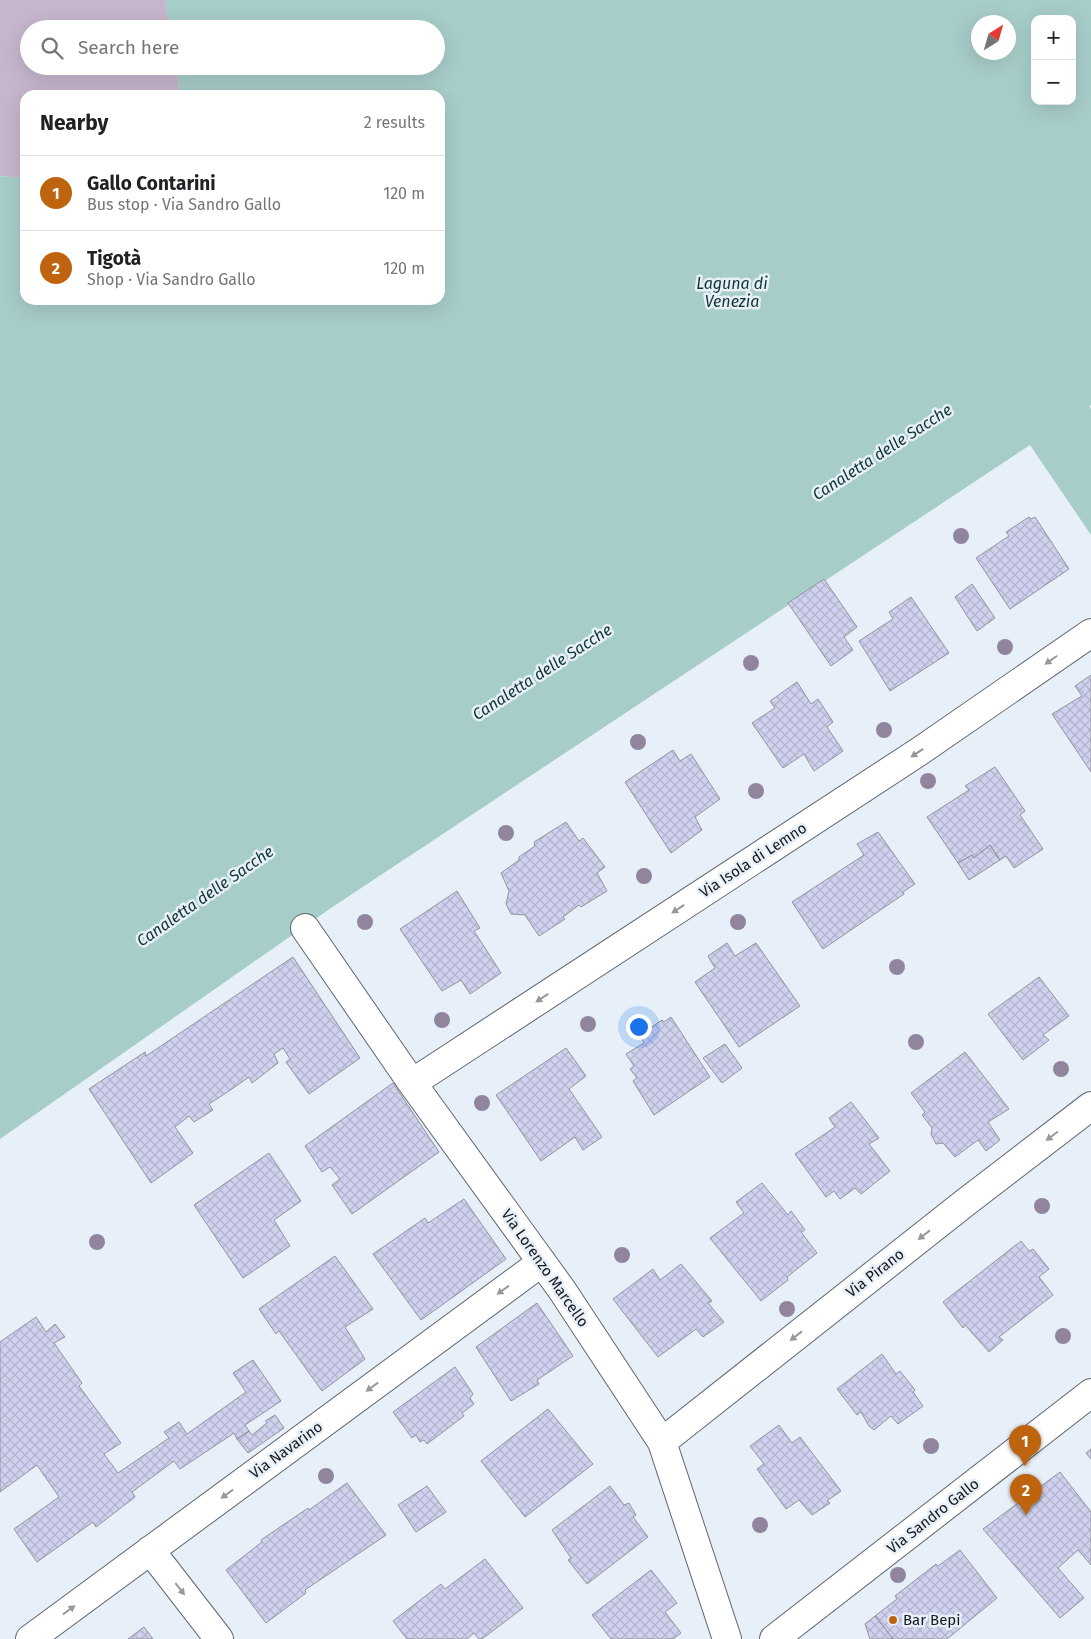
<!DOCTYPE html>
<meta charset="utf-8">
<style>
body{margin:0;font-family:"Fira Sans",sans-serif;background:#f6f6f6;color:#202124}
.controls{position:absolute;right:15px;top:15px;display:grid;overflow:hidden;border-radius:10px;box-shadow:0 5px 20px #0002}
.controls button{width:45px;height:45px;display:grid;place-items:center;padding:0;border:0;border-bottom:1px solid #e0e0e0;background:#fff;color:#202124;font:25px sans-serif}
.compass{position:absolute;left:971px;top:15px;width:45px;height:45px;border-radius:50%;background:#fff;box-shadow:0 5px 20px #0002;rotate:37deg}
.you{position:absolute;left:638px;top:1026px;width:18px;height:18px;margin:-12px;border:4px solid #fff;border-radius:50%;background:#1a73e8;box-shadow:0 0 0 8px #1a73e833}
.badge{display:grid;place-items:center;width:32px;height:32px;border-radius:50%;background:#bf640e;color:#fff;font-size:16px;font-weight:700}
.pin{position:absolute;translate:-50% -41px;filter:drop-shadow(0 1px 2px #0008)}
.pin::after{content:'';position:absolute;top:26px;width:18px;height:15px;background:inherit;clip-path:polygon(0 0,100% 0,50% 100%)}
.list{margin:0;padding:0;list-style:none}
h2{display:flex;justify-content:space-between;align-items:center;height:65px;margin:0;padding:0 20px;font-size:21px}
h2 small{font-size:16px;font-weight:400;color:#757577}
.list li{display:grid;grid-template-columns:32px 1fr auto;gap:15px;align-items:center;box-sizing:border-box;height:75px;padding:0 20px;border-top:1px solid #e0e0e0}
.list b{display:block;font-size:19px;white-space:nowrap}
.list p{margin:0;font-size:16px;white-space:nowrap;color:#757577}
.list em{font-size:16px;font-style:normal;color:#757577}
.icon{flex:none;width:28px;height:28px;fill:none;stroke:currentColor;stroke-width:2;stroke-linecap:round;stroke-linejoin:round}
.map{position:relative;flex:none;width:1091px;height:1639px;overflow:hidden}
.search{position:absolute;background:#fff;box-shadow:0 5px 20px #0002;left:20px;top:20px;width:425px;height:55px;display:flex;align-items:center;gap:12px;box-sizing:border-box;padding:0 18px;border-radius:28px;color:#757577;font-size:19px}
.panel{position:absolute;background:#fff;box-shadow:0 5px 20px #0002;left:20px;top:90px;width:425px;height:215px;border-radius:15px}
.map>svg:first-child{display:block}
.green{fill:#c6b5cc}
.water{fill:#a7cdc9;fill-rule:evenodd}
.building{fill:url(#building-cross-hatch);stroke:#94949e}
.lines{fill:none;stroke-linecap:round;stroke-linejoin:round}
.minor-casing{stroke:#5f666d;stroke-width:30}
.minor{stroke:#fff;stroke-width:28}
.tree{fill:#91859e}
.oneway{fill:#969899}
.poi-dot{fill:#bf640e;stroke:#e7eff8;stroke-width:2}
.labels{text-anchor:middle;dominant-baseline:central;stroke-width:5;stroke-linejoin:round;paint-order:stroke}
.street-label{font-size:15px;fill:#16191c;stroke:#e7eff8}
.poi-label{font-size:15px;fill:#16191c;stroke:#e7eff8;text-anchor:start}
.water-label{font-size:16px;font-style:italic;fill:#0f3532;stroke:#e7eff8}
</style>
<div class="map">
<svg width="1091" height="1639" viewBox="0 0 1091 1639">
<defs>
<pattern id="building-cross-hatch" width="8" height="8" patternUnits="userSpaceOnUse" patternTransform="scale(1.25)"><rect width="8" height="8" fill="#d0d1ee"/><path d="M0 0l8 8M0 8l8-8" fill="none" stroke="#b2b3cc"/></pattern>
</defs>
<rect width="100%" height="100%" fill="#e7eff8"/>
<!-- green -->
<path class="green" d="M0 0H165L170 29H29V66H176L180 95H25V178L0 176Z"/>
<!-- water -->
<path class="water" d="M165 0H1091V405L1089 406 1091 409V535L1030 445 331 908 0 1139V176L25 178V300H440V95H180L176 66H436V29H170ZM1035 19H1072V101H1035ZM978 22H1008V52H978Z"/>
<!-- building -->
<path class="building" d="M1029 517 1031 519 1035 517 1069 569 1010 609 976 558 1009 536 1006 532Z
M824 579 857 627 844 637 853 650 831 666 788 603Z
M972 584 995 618 977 631 955 597Z
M911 597 949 653 890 691 859 641 893 619 889 612Z
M1091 675V772L1052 714 1082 696 1075 686Z
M797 682 811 704 818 699 833 722 827 727 843 751 814 771 804 754 783 768 752 723 775 708 770 701Z
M673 750 680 761 691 754 720 799 695 817 702 830 671 853 625 782Z
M995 767 1025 811 1020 815 1043 849 1014 868 1006 856 1000 860 990 845 974 858 972 855 958 863 927 817 969 790 965 786Z
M566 822 579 841 583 838 605 867 597 873 607 891 581 907 579 905 563 917 565 919 539 936 525 915 511 914 506 904 509 891 501 873 519 860V857L535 846 534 842Z
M878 832 915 884 903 892 904 894 823 949 792 902 864 855 857 844Z
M990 845 1000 860 969 880 958 863 972 855 974 858Z
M457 891 480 928 474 931 501 973 470 994 461 980 442 991 400 929Z
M727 943 735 956 756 943 800 1006 739 1047 695 982 715 968 708 956Z
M293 957 360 1058 309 1094 286 1062 290 1059 283 1048 274 1054 278 1063 252 1083 249 1077 229 1091 209 1104 213 1110 194 1122 189 1116 175 1127 193 1153 151 1183 89 1089 145 1052 146 1056Z
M1039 977 1069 1016 1043 1035 1049 1040 1023 1060 988 1014Z
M671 1017 710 1077 654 1115 633 1081 637 1078 630 1069 634 1066 626 1054 644 1043 640 1035 662 1020 664 1022Z
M725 1044 742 1068 722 1083 703 1058Z
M566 1048 586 1076 569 1089 602 1137 583 1150 575 1137 541 1161 496 1095Z
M965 1052 1009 1109 988 1122 1000 1140 986 1151 978 1140 955 1157 943 1143 936 1144 931 1134 932 1128 922 1115 925 1112 911 1093Z
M393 1083 439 1152 352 1214 332 1185 340 1179 330 1167 322 1172 305 1146Z
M851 1102 879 1138 869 1144 890 1171 861 1194 855 1188 840 1199 834 1191 826 1197 795 1154 835 1127 829 1118Z
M269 1153 301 1201 274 1220 290 1246 243 1278 194 1205Z
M762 1183 788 1215 791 1211 805 1230 801 1232 817 1253 787 1277 788 1280 761 1301 710 1238 744 1213 736 1202Z
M464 1199 506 1259 421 1320 373 1254 425 1218 428 1223Z
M1021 1241 1029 1251 1033 1249 1049 1269 1039 1277 1053 1295 999 1337 1003 1340 989 1352 965 1325 963 1328 943 1302Z
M335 1256 373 1309 345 1327 365 1359 322 1391 279 1331 276 1334 259 1309Z
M681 1264 712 1301 708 1303 724 1322 703 1337 696 1329 658 1357 613 1299 653 1269 660 1280Z
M537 1303 573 1356 537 1380 539 1384 511 1401 476 1347Z
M36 1317 46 1332 55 1324 65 1337 54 1343 82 1383 79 1386 121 1443 104 1454 118 1473 169 1438 164 1432 179 1422 187 1434 246 1392 233 1373 253 1360 281 1401 245 1425 249 1431 237 1439 234 1433 180 1469 174 1461 132 1492 135 1497 96 1527 93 1522 37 1562 14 1529 59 1497 37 1465 0 1492V1342Z
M882 1354 896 1374 900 1371 915 1390 913 1392 923 1406 898 1424 891 1416 874 1430 869 1426 861 1412 857 1415 837 1389Z
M455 1367 473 1394 470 1398 474 1404 462 1413 464 1416 427 1444 424 1440 420 1442 416 1435 412 1438 393 1412Z
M548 1409 593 1464 525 1517 481 1461Z
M275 1415 284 1428 248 1453 237 1439 249 1431 252 1435 267 1423 265 1421Z
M779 1425 792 1443 800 1437 841 1491 827 1501 830 1503 812 1515 799 1500 786 1509 757 1469 764 1464 750 1446Z
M1091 1449V1459L1086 1453Z
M1060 1472 1091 1512V1565L1078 1550 1058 1568 1084 1598 1060 1618 983 1529Z
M347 1483 386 1535 305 1590 306 1593 266 1623 226 1570 262 1542 261 1540 308 1508 309 1510Z
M427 1486 446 1512 416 1532 398 1505Z
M610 1486 624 1505 629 1503 636 1515 633 1517 648 1537 587 1584 568 1560 571 1558 552 1530Z
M960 1550 997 1598 947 1639H893L875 1616 897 1599 895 1596 936 1564 938 1566Z
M485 1559 523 1608 482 1639H479L474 1633 467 1639H407L393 1621 441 1584 445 1589Z
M651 1570 677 1603 665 1612 681 1633 673 1639H611L592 1615Z
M875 1616 893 1639H870L865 1624Z
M144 1627 153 1639H128Z"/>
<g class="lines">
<defs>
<path id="minor" d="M305 928 412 1083 562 1290 662 1442 727 1639
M412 1083 920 751 1091 633
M662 1442 966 1202 1091 1106
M150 1550 219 1639
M30 1639 542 1262
M774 1639 1091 1393"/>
</defs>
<!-- minor casing -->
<use href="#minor" class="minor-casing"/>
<!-- minor -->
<use href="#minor" class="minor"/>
</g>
<!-- trees -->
<g class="tree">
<circle cx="961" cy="536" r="8"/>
<circle cx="1005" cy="647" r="8"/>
<circle cx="751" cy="663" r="8"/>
<circle cx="884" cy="730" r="8"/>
<circle cx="638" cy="742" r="8"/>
<circle cx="928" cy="781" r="8"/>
<circle cx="756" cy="791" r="8"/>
<circle cx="506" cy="833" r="8"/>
<circle cx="644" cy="876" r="8"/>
<circle cx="365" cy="922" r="8"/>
<circle cx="738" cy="922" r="8"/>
<circle cx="897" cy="967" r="8"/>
<circle cx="442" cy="1020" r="8"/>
<circle cx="588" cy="1024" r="8"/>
<circle cx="916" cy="1042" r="8"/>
<circle cx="1061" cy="1069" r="8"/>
<circle cx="482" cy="1103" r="8"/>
<circle cx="1042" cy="1206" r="8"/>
<circle cx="97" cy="1242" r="8"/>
<circle cx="622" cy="1255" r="8"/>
<circle cx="787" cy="1309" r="8"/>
<circle cx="1063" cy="1336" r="8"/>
<circle cx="931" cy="1446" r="8"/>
<circle cx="326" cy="1476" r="8"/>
<circle cx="760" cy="1525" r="8"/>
<circle cx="898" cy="1575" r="8"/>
</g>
<!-- one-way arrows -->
<defs><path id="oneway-solid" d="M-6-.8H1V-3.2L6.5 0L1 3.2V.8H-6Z" transform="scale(1.25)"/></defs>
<g class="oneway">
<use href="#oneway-solid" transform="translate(1051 660) rotate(145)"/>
<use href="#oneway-solid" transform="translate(917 753) rotate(146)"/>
<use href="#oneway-solid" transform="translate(678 909) rotate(147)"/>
<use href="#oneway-solid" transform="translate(542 998) rotate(147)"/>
<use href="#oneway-solid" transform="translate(1052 1136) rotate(143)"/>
<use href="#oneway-solid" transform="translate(924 1235) rotate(142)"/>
<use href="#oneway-solid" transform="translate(503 1290) rotate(144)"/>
<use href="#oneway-solid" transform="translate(796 1336) rotate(142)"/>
<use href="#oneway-solid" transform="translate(372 1387) rotate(144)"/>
<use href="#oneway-solid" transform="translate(227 1494) rotate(144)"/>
<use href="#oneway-solid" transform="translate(180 1589) rotate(52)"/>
<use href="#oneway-solid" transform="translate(69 1610) rotate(-36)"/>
</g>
<!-- markers -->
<circle class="poi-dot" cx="893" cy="1620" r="5"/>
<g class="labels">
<!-- street labels -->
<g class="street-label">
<text transform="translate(753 860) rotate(-33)">Via Isola di Lemno</text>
<text transform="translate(545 1268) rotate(55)">Via Lorenzo Marcello</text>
<text transform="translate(875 1273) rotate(-38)">Via Pirano</text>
<text transform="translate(286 1450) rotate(-36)">Via Navarino</text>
<text transform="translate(933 1516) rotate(-38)">Via Sandro Gallo</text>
</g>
<!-- poi labels -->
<g class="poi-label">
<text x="903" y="1620">Bar Bepi</text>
</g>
<!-- water labels -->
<g class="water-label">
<text x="732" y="283">Laguna di<tspan x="732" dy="18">Venezia</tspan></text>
<text transform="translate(882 452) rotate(-33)">Canaletta delle Sacche</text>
<text transform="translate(542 672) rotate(-33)">Canaletta delle Sacche</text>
<text transform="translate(205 896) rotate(-35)">Canaletta delle Sacche</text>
</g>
</g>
</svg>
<div class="controls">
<button>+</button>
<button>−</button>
</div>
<svg class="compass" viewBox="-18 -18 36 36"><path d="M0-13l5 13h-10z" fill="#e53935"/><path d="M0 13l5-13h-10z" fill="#757577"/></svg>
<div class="you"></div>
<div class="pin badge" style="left:1025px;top:1466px">1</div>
<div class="pin badge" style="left:1026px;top:1515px">2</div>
<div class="search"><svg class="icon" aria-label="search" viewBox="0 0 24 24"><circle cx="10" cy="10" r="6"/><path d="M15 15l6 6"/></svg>Search here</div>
<section class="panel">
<h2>Nearby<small>2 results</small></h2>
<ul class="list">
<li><span class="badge">1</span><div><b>Gallo Contarini</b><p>Bus stop · Via Sandro Gallo</p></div><em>120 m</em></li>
<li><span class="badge">2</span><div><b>Tigotà</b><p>Shop · Via Sandro Gallo</p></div><em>120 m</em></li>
</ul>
</section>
</div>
